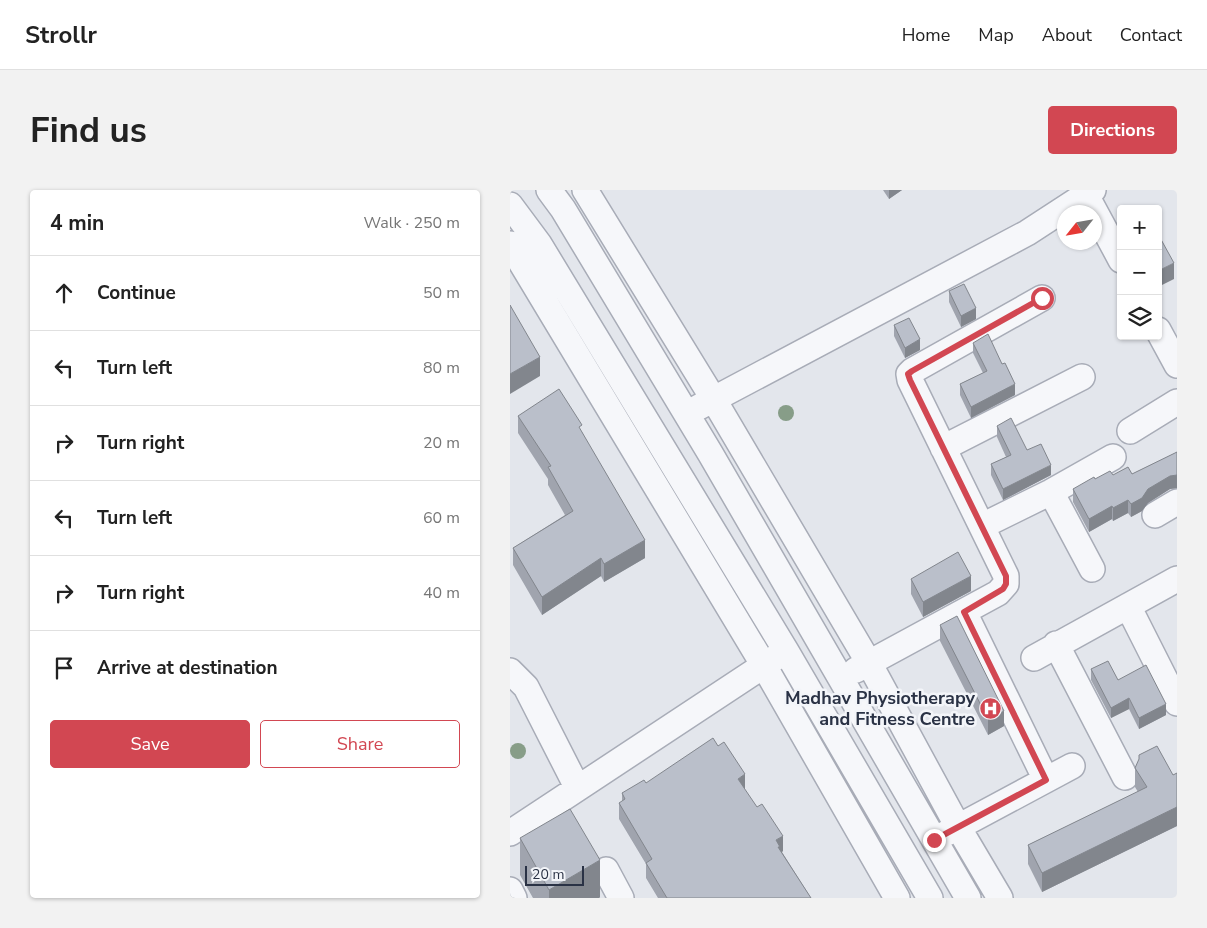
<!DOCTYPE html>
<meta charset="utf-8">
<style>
body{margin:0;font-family:"Nunito Sans",sans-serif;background:#f2f2f2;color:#222}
.controls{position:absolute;right:15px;top:15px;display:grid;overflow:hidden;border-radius:5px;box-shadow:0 1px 4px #0004}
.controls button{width:45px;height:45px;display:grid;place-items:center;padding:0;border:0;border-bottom:1px solid #e0e0e0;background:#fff;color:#222;font:25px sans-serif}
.compass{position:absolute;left:547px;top:15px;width:45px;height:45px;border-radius:50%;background:#fff;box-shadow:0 1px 4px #0004;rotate:239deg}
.scale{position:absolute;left:15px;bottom:12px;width:59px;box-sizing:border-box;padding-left:5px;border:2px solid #2a3245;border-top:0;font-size:14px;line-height:18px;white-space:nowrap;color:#2a3245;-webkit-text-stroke:4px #f3f5f9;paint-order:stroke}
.stop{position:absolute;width:15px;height:15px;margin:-11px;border:4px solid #d24752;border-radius:50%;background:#fff}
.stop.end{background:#d24752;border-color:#fff;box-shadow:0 1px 5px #0008}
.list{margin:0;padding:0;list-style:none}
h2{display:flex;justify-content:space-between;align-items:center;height:65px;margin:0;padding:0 20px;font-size:21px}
h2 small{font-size:16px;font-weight:400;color:#767676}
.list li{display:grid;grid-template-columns:32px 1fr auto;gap:15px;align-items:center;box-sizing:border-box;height:75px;padding:0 20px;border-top:1px solid #e0e0e0}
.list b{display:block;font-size:19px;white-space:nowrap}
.list em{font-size:16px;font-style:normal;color:#767676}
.actions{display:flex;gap:10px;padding:15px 20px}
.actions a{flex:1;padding:11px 0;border:1px solid #d24752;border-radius:5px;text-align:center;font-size:18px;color:#d24752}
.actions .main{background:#d24752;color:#fff}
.icon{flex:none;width:28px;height:28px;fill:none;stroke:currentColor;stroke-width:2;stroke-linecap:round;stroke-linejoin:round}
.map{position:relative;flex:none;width:667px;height:708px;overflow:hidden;border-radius:5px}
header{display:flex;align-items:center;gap:30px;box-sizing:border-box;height:70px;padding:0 25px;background:#fff;border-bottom:1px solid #e0e0e0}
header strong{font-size:24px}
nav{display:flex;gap:28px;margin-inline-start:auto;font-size:18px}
.intro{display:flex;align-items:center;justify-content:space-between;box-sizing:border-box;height:120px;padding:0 30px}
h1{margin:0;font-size:35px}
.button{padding:12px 22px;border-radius:5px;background:#d24752;color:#fff;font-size:18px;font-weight:700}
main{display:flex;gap:30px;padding:0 30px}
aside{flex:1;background:#fff;border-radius:5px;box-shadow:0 1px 4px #0004}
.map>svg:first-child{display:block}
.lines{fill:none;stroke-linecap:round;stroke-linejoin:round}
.minor-casing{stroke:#a8acb7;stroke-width:28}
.minor{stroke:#f6f7fa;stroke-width:25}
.tree{fill:#879d88}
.wall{fill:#a0a4ae}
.shaded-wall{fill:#82868d}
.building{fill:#babfca;stroke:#82868d}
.route{stroke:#d24752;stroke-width:6}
.labels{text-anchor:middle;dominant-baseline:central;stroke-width:5;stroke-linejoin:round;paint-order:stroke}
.poi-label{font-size:18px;font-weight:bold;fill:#2a3245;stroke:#f3f5f9;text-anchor:end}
</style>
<header>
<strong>Strollr</strong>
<nav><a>Home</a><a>Map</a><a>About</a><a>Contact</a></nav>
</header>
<div class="intro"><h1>Find us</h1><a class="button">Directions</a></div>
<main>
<aside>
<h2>4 min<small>Walk · 250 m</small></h2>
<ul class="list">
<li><svg class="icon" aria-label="ahead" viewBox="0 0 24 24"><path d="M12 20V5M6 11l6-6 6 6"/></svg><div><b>Continue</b></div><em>50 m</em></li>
<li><svg class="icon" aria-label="left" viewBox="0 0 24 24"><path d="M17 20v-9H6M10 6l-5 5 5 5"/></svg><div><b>Turn left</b></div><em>80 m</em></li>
<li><svg class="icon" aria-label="right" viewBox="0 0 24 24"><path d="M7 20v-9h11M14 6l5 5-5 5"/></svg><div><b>Turn right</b></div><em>20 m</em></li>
<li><svg class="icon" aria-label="left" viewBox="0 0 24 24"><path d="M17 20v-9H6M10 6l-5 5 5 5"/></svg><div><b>Turn left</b></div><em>60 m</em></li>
<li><svg class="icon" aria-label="right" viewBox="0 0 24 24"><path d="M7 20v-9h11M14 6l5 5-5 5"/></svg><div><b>Turn right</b></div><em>40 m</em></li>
<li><svg class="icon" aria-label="arrive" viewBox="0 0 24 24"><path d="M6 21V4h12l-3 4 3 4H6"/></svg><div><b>Arrive at destination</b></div></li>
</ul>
<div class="actions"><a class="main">Save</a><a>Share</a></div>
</aside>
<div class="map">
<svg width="667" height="708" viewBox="0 0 667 708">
<rect width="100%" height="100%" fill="#e3e6ec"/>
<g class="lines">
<defs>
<path id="minor" d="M39 0 53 19 200 263 458 708
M75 0 204 210 359 473 448 637 490 708
M576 5 611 70
M0 15 29 54 276 461 420 708
M0 54 253 474 387 708
M648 140 667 175
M189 217 517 43 583 0
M620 241 667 212
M433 258 572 187
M541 302 582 379
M645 325 667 312
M472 336 541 302 603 267
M618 416 667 513
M454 422 536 590
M546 454 615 587
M524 468 667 389
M346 480 488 403 496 394V386L400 190 399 184 402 181 532 108
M0 481 16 497 67 597
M0 643 268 466
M435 644 562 576
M96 680 111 708
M0 700 4 708"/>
</defs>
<!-- minor casing -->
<use href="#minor" class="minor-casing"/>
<!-- minor -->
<use href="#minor" class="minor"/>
</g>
<!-- trees -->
<g class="tree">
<circle cx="276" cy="223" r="8"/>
<circle cx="8" cy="561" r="8"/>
</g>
<!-- wall -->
<path class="wall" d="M373 0H392L379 9Z
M439 101 466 129 451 137 439 112Z
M384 135 410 160 395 168 384 146Z
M463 153 505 205 461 228 450 205V194L473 183 463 163Z
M8 226 72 242 135 368 94 392 91 386 32 425 3 375V358L55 325 38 295V289L8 243Z
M487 236 517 260 541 285 493 310 481 285V274L496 267 487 247Z
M667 262V298L660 299 638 313 632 321 621 327 618 323 603 331 602 329 579 342 563 312V299L585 289 603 285 622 284Z
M401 389 461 401 413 427 401 404Z
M430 435 494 536 478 545 430 451Z
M581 479 608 490 656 525 629 539 619 519 601 528 581 490Z
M629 565 663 585 667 583V636L532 702 518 674V655L628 602 625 597V578L629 570Z
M136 593 235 600 273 661 272 662 301 708H148L136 688V674L109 629V613L112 612V603Z
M10 648 90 707 89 708H23L10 685Z"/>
<!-- shaded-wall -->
<path class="shaded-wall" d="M379 0H392L379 9Z
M664 73V89L648 97V81Z
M466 118V129L451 137V126Z
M410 149V160L395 168V158Z
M30 167V186L0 204V184Z
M505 194V205L461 228V217Z
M541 275V285L493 310V299Z
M667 285V298L660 299 638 313 632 321 621 327V314L638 299 660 286Z
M618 310V323L603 331V318Z
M602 316V329L579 342V329Z
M135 350V368L94 392V374Z
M91 368V386L32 425V407Z
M461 386V401L413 427V412Z
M619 508V519L601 528V518Z
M656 514V525L629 539V528Z
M494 521V536L478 545V529Z
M235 584V600L228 589Z
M667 617V636L532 702V683Z
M273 646V661L270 663 266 650Z
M90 670V707L89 708H39V700Z"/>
<!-- building -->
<path class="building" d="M648 44 664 73 648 81Z
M454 94 466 118 451 126 439 101Z
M0 115 30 167 0 184Z
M399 128 410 149 395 158 384 135Z
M478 144 492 174 495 173 505 194 461 217 450 194 477 181 463 153Z
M49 199 72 235 69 237 135 350 94 374 91 368 32 407 3 358 63 321 38 277 41 276 8 226Z
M501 228 517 260 531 254 541 275 493 299 481 274 501 265 487 236Z
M667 262V285L660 286 638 299 632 308 621 314 618 310 603 318 602 316 579 329 563 299 584 287 585 289 600 281 603 285 618 277 622 284Z
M448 362 461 386 413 412 401 389Z
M447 426 494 521 478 529 430 435Z
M598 471 608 490 636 475 656 514 629 528 619 508 601 518 581 479Z
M203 548 208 556 214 552 235 584 228 589 247 617 252 614 273 646 266 650 270 657H268L301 708H157L136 673 142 669 109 613 115 609 112 603 134 590 136 593Z
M647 556 663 585 667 583V617L532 683 518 655 637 597 625 578 629 569V565Z
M60 619 90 670 39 700 10 648Z"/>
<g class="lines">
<!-- route -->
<path class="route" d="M424 650 536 590 454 422 493 399 496 394V386L400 190 398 184 402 181 532 108"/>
</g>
<!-- icons -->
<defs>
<symbol id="hospital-disc" viewBox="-11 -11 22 22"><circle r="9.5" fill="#d24752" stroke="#f3f5f9"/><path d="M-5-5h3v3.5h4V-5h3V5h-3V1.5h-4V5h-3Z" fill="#fff"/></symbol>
</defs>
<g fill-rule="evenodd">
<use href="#hospital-disc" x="468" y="506" width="25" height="25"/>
</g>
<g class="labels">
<!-- poi labels -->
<g class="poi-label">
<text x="465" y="508">Madhav Physiotherapy<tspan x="465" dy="21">and Fitness Centre</tspan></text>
</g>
</g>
</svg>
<div class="controls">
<button>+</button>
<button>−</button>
<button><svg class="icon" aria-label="layers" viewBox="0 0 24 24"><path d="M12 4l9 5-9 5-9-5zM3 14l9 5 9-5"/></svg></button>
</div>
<svg class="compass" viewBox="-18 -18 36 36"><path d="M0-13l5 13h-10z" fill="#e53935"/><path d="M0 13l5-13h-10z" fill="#767676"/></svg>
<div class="scale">20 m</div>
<div class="stop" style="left:532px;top:108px"></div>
<div class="stop end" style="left:424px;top:650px"></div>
</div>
</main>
